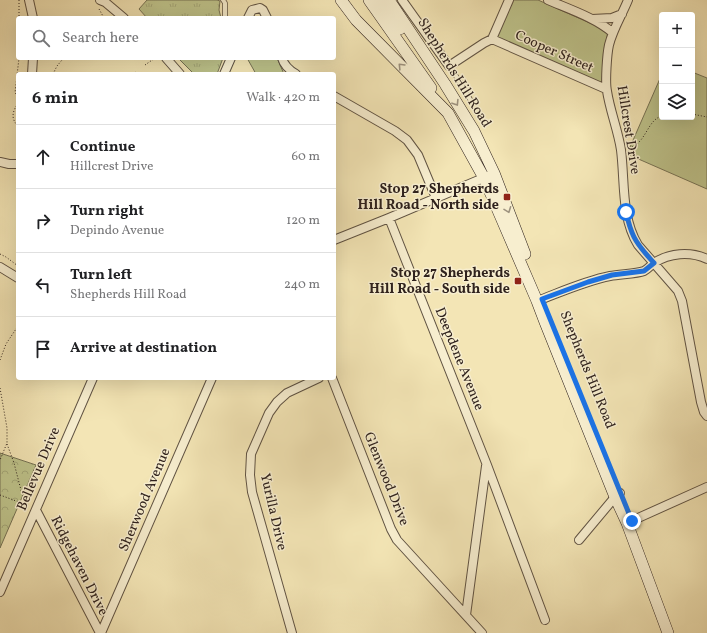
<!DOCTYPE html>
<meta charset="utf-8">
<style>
body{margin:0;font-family:Vollkorn,serif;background:#f6f6f6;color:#202124}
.controls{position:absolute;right:12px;top:12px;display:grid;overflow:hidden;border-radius:4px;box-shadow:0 4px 16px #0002}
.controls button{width:36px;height:36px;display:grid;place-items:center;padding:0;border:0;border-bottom:1px solid #e0e0e0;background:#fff;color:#202124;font:20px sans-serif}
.stop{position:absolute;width:12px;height:12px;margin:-9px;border:3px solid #1a73e8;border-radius:50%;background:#fff}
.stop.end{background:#1a73e8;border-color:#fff;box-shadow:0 1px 4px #0008}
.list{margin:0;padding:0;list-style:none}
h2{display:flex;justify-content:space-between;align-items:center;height:52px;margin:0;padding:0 16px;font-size:17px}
h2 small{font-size:13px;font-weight:400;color:#757577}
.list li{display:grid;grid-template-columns:26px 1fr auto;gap:12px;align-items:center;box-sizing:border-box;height:64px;padding:0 16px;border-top:1px solid #e0e0e0}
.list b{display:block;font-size:15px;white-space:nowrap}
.list p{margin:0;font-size:13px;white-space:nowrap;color:#757577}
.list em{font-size:13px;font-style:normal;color:#757577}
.icon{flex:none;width:22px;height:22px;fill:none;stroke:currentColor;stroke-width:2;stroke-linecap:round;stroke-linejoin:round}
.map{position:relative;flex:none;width:707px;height:633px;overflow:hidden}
.search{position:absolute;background:#fff;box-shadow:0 4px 16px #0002;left:16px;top:16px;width:320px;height:44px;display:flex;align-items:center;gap:10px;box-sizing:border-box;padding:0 14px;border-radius:4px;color:#757577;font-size:15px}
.panel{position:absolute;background:#fff;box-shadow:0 4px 16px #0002;left:16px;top:72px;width:320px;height:308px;border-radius:4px}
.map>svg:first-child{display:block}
.grass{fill:url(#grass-tufts);stroke:#767254}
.forest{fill:url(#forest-crowns);stroke:#767254}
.park{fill:#bec38b;stroke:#767254}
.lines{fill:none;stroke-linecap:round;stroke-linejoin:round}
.lane-casing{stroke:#605343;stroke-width:5.5}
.street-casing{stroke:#605343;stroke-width:10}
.secondary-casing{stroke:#2f221d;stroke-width:12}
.path{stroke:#2f221d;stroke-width:1;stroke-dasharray:1 2;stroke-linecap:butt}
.lane{stroke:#f7eecf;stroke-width:4}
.street{stroke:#f7eecf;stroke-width:8}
.secondary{stroke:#f7eecf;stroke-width:11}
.oneway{stroke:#9d927f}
.route{stroke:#1a73e8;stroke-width:5}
.poi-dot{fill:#8f2418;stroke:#f7eecf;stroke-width:1.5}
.labels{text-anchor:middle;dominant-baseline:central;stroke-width:3;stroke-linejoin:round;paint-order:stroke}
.street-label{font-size:14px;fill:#2f221d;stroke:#f7eecf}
.poi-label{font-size:14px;font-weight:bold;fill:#2f221d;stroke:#f7eecf;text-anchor:end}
</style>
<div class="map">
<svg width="707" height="633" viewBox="0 0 707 633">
<defs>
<pattern id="grass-tufts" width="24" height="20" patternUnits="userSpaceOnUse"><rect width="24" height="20" fill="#bec38b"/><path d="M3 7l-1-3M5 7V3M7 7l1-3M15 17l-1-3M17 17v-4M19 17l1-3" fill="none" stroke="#a4a778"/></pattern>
<pattern id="forest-crowns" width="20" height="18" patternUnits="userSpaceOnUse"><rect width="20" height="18" fill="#bec38b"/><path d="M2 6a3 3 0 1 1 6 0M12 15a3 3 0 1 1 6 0" fill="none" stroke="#a4a778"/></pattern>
</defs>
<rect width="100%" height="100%" fill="#f3e5b5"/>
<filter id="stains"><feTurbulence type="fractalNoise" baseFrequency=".005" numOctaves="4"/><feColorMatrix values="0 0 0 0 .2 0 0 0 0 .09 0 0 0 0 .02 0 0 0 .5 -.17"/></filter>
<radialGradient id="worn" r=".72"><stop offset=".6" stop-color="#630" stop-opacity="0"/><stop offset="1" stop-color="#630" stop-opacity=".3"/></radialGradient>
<!-- grass -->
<path class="grass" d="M147 0H217L220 1 219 10 221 18H147L139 9Z
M178 58H223L217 74H194Z"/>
<!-- forest -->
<path class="forest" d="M0 453 36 465 0 548Z"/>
<!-- park -->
<path class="park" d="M513 0H538L608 31 604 53 602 83 497 37Z
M247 58H277L284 74H256Z
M692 72 707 78V189L627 154 662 74V117H692Z"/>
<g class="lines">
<defs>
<path id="lane" d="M223 0 225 3V18
M449 66 460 82 471 101"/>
<path id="street" d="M29 0 33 18
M100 0 105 2 124 18
M402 0 449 66 484 43 492 39 509 0
M548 0C569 9 596 18 613 33
M628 0C622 15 613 29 609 45 607 54 605 82 607 91 610 111 618 130 621 150 625 182 621 217 638 245L678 291 682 301 701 402 704 412 707 416
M248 18 252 10 260 8 263 10 267 18
M592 19 612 18 622 14
M492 39 606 89
M166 58 180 74
M282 58C284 65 289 70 296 74
M32 74 33 58
M224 74 231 58
M334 96 395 131 407 140 418 155 436 198
M0 162 9 164H18
M389 218 487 465 545 620
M334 240 389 218 488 176
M0 267 18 278
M537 301C561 292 585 281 610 276 620 274 636 274 644 271 648 269 651 265 654 263 669 253 690 251 707 259
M332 378 391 529 397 540 482 633
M36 510 100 633
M627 523 707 487
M579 540 615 497 620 493
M0 592 93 378
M466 615 486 466
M101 633 212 378
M292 633 252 492 250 475 251 454 269 413 277 402 287 393 319 378"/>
<path id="secondary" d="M341 0 356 20 448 113 484 178 537 301 545 322 615 497 627 523 668 633
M369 0 431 88
M379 0 400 29
M389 0 445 84 474 131 494 173 525 254"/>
</defs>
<!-- lane casing -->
<use href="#lane" class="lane-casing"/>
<!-- street casing -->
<use href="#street" class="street-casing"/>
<!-- secondary casing -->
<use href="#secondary" class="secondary-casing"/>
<!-- path -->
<path class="path" d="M19 0V18
M99 9 104 18
M145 65 155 58
M53 74 57 66 62 60
M133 74 136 72
M18 96 15 93 19 58
M18 103C13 111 10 118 18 126
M692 114 707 117
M629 147C632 147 636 146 638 143 647 135 650 119 662 116
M0 254 6 257 18 266
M0 360 6 344 18 326
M0 388 7 428V443L0 460
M7 444 14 463 22 494 28 505
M0 495 27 505"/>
<!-- lane -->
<use href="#lane" class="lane"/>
<!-- street -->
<use href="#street" class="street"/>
<!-- secondary -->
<use href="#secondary" class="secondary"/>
</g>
<!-- one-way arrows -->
<defs><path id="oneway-chevron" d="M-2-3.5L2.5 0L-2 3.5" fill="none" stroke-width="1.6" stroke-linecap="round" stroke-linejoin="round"/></defs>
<g class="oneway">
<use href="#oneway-chevron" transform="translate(401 66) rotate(-134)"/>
<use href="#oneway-chevron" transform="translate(456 103) rotate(58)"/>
<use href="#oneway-chevron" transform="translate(508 210) rotate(69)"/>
</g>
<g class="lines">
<!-- route -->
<path class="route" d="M626 212C628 221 630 229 634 237 639 247 647 255 654 263L644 271 612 275 588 282 542 299 632 521"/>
</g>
<!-- markers -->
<g class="poi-dot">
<rect x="503" y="193" width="8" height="8" rx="2"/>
<rect x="514" y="277" width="8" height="8" rx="2"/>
</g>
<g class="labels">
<!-- street labels -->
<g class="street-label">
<text transform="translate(554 52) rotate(24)">Cooper Street</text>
<text transform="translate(454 73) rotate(58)">Shepherds Hill Road</text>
<text transform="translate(628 130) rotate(81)">Hillcrest Drive</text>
<text transform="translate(459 359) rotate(68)">Deepdene Avenue</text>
<text transform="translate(587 370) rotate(68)">Shepherds Hill Road</text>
<text transform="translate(39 469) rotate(-67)">Bellevue Drive</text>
<text transform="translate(386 479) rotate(68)">Glenwood Drive</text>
<text transform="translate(145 500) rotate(-67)">Sherwood Avenue</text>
<text transform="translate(273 512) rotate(77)">Yurilla Drive</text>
<text transform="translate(79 566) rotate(63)">Ridgehaven Drive</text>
</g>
<!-- poi labels -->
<g class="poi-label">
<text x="499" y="189">Stop 27 Shepherds<tspan x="499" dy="16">Hill Road - North side</tspan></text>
<text x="510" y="273">Stop 27 Shepherds<tspan x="510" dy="16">Hill Road - South side</tspan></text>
</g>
</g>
<rect width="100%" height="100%" filter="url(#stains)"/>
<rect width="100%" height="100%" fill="url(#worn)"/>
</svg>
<div class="controls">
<button>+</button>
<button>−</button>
<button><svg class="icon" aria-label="layers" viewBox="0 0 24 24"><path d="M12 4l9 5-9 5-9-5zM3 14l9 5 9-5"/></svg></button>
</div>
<div class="stop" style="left:626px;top:212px"></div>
<div class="stop end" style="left:632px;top:521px"></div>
<div class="search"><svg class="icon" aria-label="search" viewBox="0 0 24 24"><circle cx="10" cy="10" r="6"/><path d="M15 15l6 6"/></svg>Search here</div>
<section class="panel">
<h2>6 min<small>Walk · 420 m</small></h2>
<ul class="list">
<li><svg class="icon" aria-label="ahead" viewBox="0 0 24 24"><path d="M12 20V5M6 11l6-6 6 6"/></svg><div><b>Continue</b><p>Hillcrest Drive</p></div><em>60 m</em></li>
<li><svg class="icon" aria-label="right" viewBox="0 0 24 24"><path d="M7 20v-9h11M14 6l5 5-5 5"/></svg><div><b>Turn right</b><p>Depindo Avenue</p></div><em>120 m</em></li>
<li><svg class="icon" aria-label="left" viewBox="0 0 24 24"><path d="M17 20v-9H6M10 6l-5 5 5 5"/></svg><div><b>Turn left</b><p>Shepherds Hill Road</p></div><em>240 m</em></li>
<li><svg class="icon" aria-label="arrive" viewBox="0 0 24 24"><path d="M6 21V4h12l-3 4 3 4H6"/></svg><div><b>Arrive at destination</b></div></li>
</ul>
</section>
</div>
